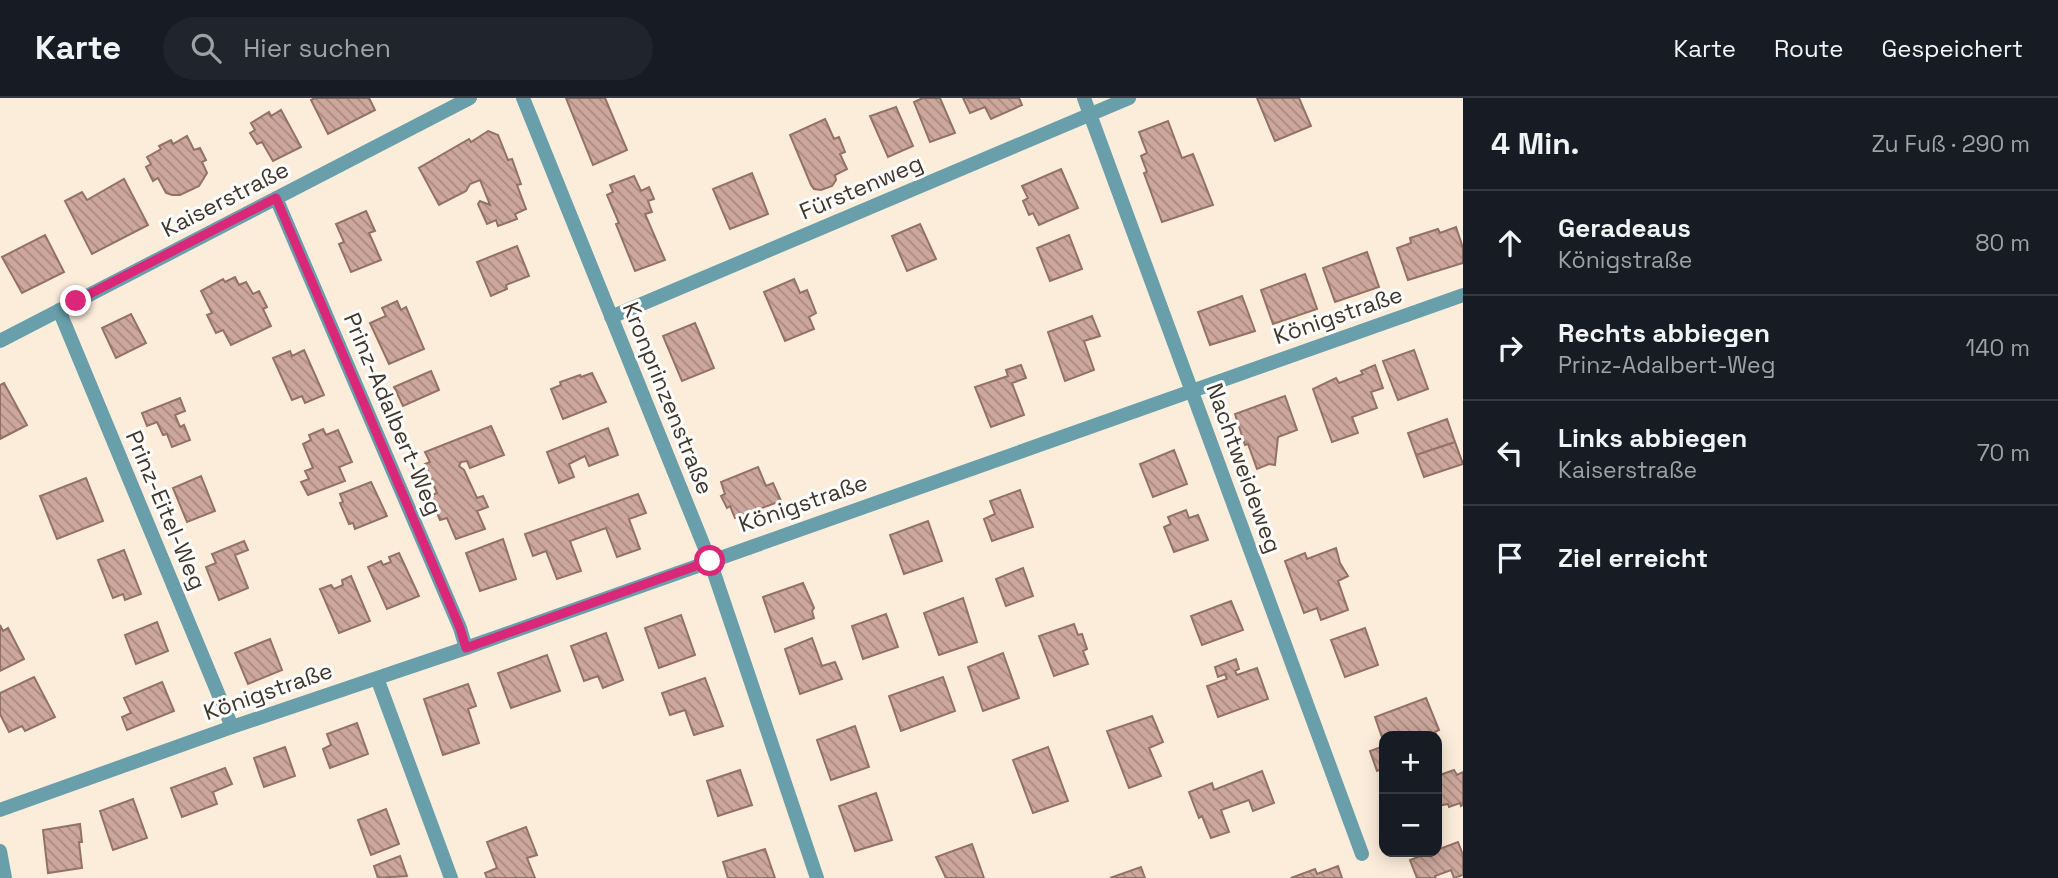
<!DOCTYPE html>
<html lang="de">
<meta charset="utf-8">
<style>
body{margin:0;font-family:"Space Grotesk",sans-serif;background:#20242c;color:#f1f3f6}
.controls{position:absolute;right:21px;bottom:21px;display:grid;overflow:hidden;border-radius:14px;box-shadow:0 4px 18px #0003}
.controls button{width:63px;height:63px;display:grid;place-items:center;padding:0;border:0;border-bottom:2px solid #363941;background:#171b24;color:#f1f3f6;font:35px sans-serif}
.stop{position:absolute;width:21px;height:21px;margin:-16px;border:5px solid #db2777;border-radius:50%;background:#fff}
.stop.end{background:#db2777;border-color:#fff;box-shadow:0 2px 7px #0008}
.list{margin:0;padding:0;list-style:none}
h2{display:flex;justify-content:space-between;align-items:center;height:91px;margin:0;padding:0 28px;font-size:30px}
h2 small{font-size:23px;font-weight:400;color:#9ea1a6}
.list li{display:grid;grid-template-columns:46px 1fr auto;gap:21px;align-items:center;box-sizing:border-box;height:105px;padding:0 28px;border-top:2px solid #363941}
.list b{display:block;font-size:26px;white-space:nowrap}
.list p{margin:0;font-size:23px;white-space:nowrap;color:#9ea1a6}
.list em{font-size:23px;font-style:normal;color:#9ea1a6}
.icon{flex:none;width:38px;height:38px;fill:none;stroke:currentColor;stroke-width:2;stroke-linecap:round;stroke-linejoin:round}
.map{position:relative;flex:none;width:1463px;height:780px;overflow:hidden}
header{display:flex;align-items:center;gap:42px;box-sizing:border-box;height:98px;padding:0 35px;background:#171b24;border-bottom:2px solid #363941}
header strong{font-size:33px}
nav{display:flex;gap:38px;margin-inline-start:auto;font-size:24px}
.search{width:490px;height:63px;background:#20242c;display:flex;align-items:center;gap:18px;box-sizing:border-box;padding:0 24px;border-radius:38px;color:#9ea1a6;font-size:26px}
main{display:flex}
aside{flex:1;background:#171b24}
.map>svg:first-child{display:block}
.building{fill:url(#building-back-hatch);stroke:#947165;stroke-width:2}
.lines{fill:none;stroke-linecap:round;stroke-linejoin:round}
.minor{stroke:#689fab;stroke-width:14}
.route{stroke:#db2777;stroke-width:9}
.labels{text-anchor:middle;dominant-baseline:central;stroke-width:6;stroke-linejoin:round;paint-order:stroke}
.street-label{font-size:23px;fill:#41372b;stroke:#fdfdfd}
</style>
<header>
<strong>Karte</strong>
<div class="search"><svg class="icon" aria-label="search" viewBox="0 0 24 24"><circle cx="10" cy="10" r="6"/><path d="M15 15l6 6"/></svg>Hier suchen</div>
<nav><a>Karte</a><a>Route</a><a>Gespeichert</a></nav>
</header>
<main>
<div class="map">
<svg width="1463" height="780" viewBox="0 0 1463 780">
<defs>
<pattern id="building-back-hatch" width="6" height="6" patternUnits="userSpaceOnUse" patternTransform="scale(1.75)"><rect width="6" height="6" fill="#cda79b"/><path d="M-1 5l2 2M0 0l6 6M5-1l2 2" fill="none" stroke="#a8897f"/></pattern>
</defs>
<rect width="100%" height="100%" fill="#fceddb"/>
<!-- building -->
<path class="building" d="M315 0H369L375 12 328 36 311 2Z
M566 0H605L627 52 593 67Z
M923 0H940L955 35 930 44 914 4Z
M963 0H1019L1022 7 991 21 985 9 970 15Z
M1257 0H1299L1311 28 1275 43Z
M896 9 913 48 888 59 870 18Z
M281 12 301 49 273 63 262 44 257 46 250 35 255 32 251 25 269 14 271 18Z
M825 21 834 41 839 39 845 54 840 56 847 71 835 77 836 82 832 88 821 92 814 91 811 87 790 37Z
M1168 23 1182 60 1193 56 1213 107 1162 124 1144 75 1147 74 1141 58 1147 55 1139 34Z
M488 33 498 37 508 62 512 61 521 86 517 87 526 111 515 116 517 121 498 128 496 122 487 126 478 106 480 103 490 107 480 82 470 86 466 93 439 107 419 70 469 41 471 44Z
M187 38 194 52 200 50 206 62 202 64 207 75 199 88 180 97H172L166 95 158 80 153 83 146 69 151 66 147 59 161 51 159 48 171 42 173 46Z
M1061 71 1078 110 1039 127 1033 115 1029 117 1023 103 1028 100 1022 88Z
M752 75 768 116 730 131 713 91Z
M634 78 641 93 649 89 654 101 648 103 652 114 645 116 665 162 635 173 616 126 619 125 607 97 613 94 610 87Z
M124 81 148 127 92 156 65 103 82 94 87 102Z
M366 113 375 133 369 135 381 162 351 174 339 146 344 144 336 126Z
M920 126 936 161 907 173 892 138Z
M1456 129 1463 150V165L1408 182 1397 150 1411 145 1410 140 1438 131 1440 135Z
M45 137 64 174 22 195 2 159Z
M1069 137 1082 171 1050 183 1037 150Z
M517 148 529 178 506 187 507 191 491 198 477 164Z
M1367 154 1379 189 1335 204 1323 170Z
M1305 176 1317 211 1273 226 1261 192Z
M235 179 239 187 246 184 253 196 259 193 267 209 263 211 271 228 231 247 223 232 216 235 207 217 212 215 201 193 223 181 225 184Z
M794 181 800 195 807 192 816 215 809 219 814 231 785 243 764 194Z
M1242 198 1255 233 1210 247 1198 214Z
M397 203 401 212 406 209 424 251 389 266 370 225 386 218 382 210Z
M131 216 146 245 116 260 102 230Z
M1092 218 1100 238 1084 243 1094 272 1065 283 1048 234Z
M695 225 714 270 682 283 663 238Z
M304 252 324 297 305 305 302 298 292 302 273 260 290 253 292 258Z
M1414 252 1428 291 1398 302 1383 263Z
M1021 267 1026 280 1012 285 1024 317 991 329 975 289 1008 278 1006 272Z
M1375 267 1383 290 1371 294 1377 310 1352 319 1358 335 1332 344 1313 291 1336 280 1339 285 1363 276 1361 273Z
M431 273 439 292 403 308 394 289Z
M592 275 606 304 563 321 551 291 561 287 560 284 580 277 581 279Z
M4 285 27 327 0 341V287Z
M1285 298 1297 332 1278 339 1275 367 1269 366 1257 371 1248 346 1245 347 1235 316Z
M180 300 185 313 175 317 180 329 184 327 190 342 172 349 167 336 163 337 157 324 147 328 142 315Z
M1447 321 1455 344 1416 357 1408 335Z
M491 328 504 357 470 370 467 363 461 364 459 368 464 372 477 400 483 398 488 409 477 413 485 431 456 441 447 420 440 422 430 398 437 395 425 366 430 364 425 354Z
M608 330 618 357 589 368 585 358 569 366 574 379 559 385 547 354Z
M323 331 326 337 338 332 352 364 339 369 345 383 308 397 301 384 309 381 305 373 313 370 303 346 311 342 309 337Z
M1455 344 1463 366 1424 379 1416 357Z
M1174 352 1187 386 1153 399 1140 366Z
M758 369 766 388 773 385 781 403 735 420 730 408 727 410 721 398 725 396 721 384Z
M201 378 215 413 187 424 173 390Z
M86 380 103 423 57 441 40 398Z
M371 384 387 418 355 431 353 425 349 426 340 405 343 404 340 396Z
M1020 392 1033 429 992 443 984 421 995 416 990 403Z
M638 396 646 415 629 421 640 451 617 459 606 430 570 443 581 473 557 481 546 453 533 458 525 436Z
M1186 412 1189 420 1198 417 1208 442 1174 454 1164 429 1171 426 1168 419Z
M928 423 942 463 904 476 890 437Z
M503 441 516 481 480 493 466 455Z
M244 443 248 452 235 457 248 490 219 502 206 469 216 465 212 456Z
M1336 450 1340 465 1348 478 1338 483 1348 512 1321 522 1317 510 1304 515 1285 463 1305 455 1307 461Z
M124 452 141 496 125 502 123 496 113 500 98 462Z
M399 455 419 498 387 511 368 469 381 463 383 467 391 464 389 459Z
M1023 470 1033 498 1006 508 996 481Z
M351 478 370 523 339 535 320 491 331 487 334 491 343 487 342 482Z
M803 485 814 510 812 513 814 520 775 534 763 499Z
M963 500 977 544 939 557 924 515Z
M1231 503 1243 532 1202 547 1191 518Z
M886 516 898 549 863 561 852 528Z
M681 517 695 557 659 570 645 530Z
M157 524 168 553 136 566 125 537Z
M1074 526 1078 537 1082 536 1087 551 1083 553 1088 566 1054 578 1039 538Z
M0 527 3 533 8 530 24 561 0 573Z
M1365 530 1378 567 1345 579 1331 542Z
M606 535 623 582 603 590 598 578 584 583 571 548Z
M812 540 822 568 835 564 842 581 800 596 785 551Z
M270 541 282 572 248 586 235 555Z
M1003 555 1019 600 983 613 968 569Z
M547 557 560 593 511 610 498 575Z
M1236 561 1239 571 1235 573 1237 577 1257 570 1268 601 1218 619 1207 588 1227 581 1225 576 1218 579 1215 569Z
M34 579 55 619 25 633 22 628 9 634 0 616V595Z
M943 579 955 613 901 633 889 598Z
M705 580 723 628 694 637 685 612 670 617 662 595Z
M162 584 174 613 127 632 122 619 131 615 124 600Z
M468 586 476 608 468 611 479 645 443 657 424 601Z
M1426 600 1439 632 1435 634 1438 641 1437 638H1384V645L1375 619Z
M1152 618 1163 644 1149 650 1161 678 1129 690 1107 633Z
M357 625 368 656 330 670 323 651 331 647 327 636Z
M855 628 869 669 831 682 817 642Z
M1384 648V670L1377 673 1370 653Z
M285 649 295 678 264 689 254 660Z
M1048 649 1068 703 1033 715 1013 662Z
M225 670 232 686 213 694 217 706 182 719 171 690Z
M740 672 752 707 718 718 707 683Z
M1454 672 1457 677 1463 674V707L1461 708 1460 705 1449 709 1448 706 1437 708V678Z
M1262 673 1274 705 1253 713 1249 702 1221 712 1229 734 1211 740 1202 718 1199 720 1189 694 1212 685 1214 692Z
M876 695 892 742 855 753 839 708Z
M133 701 147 740 113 752 100 713Z
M386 711 399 746 371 757 358 722Z
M80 726 82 744H79L82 770 48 775 43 732Z
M526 729 537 757 527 760 535 780H487L485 775 497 770 487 744Z
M1458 744 1463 757V777L1454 780 1451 772 1435 778 1436 780H1417L1410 762Z
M972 746 984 780H946L936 759Z
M765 751 775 780H728L723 764Z
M400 758 407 778 378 780 374 768Z
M1338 768 1342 780H1291L1315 771 1317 776Z
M1141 769 1145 780H1110Z"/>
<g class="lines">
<!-- minor -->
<path class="minor" d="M523 0 710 463 817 780
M1084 0 1362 756
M276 100 460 530 466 550
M59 212 232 629
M611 219 1129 0
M0 243 470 0
M377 580 451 780
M0 712 232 629 466 550 1463 197
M0 753 5 780"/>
</g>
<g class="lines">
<!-- route -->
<path class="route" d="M76 203 276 100 460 530 466 550 710 463"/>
</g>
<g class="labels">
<!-- street labels -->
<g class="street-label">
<text transform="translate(861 89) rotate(-23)">Fürstenweg</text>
<text transform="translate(225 101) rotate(-27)">Kaiserstraße</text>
<text transform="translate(1338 217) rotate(-19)">Königstraße</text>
<text transform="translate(668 300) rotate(68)">Kronprinzenstraße</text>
<text transform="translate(393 316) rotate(67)">Prinz-Adalbert-Weg</text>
<text transform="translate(1244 370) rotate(70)">Nachtweideweg</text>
<text transform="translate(803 405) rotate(-19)">Königstraße</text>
<text transform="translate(166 412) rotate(67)">Prinz-Eitel-Weg</text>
<text transform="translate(268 593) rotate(-19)">Königstraße</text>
</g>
</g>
</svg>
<div class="controls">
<button>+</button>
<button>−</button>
</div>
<div class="stop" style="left:710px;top:463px"></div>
<div class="stop end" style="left:76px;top:203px"></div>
</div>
<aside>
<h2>4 Min.<small>Zu Fuß · 290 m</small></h2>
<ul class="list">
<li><svg class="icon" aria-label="ahead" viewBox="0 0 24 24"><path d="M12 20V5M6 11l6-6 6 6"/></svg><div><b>Geradeaus</b><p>Königstraße</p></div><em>80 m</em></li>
<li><svg class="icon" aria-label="right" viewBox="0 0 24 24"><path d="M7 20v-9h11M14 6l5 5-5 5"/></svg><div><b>Rechts abbiegen</b><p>Prinz-Adalbert-Weg</p></div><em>140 m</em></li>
<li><svg class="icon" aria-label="left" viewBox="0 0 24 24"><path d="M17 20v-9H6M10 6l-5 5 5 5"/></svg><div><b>Links abbiegen</b><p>Kaiserstraße</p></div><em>70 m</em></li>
<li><svg class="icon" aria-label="arrive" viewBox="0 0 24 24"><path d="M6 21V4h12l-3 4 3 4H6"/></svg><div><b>Ziel erreicht</b></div></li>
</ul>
</aside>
</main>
